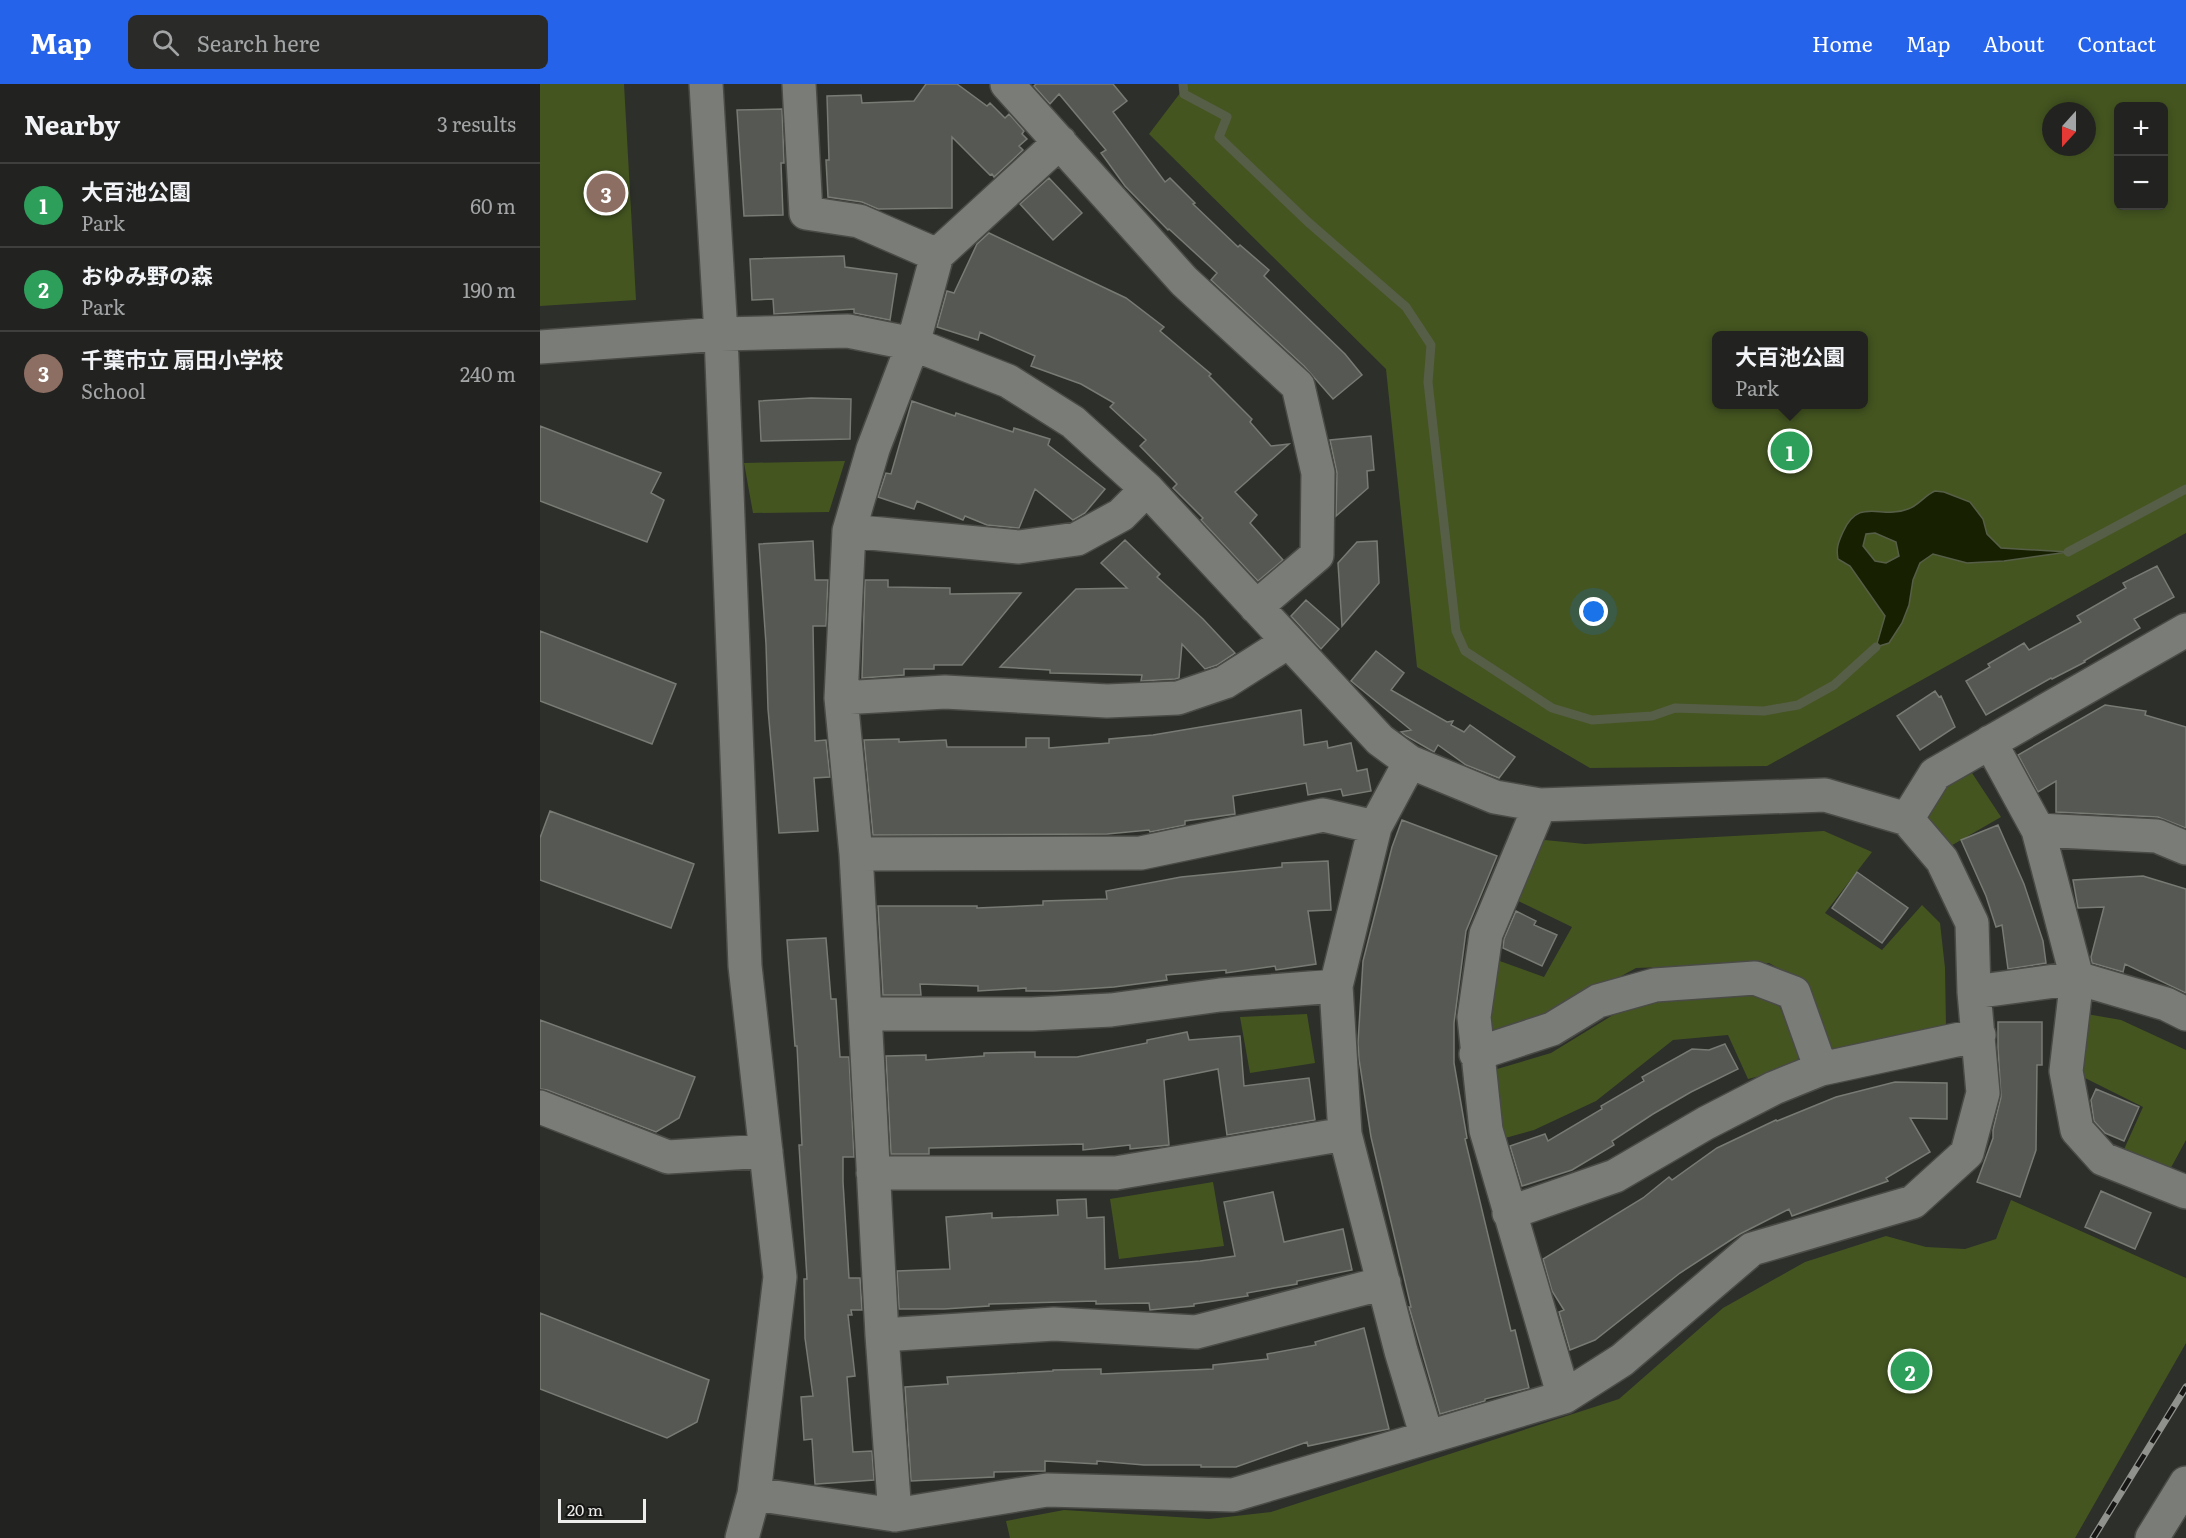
<!DOCTYPE html>
<meta charset="utf-8">
<style>
body{margin:0;font-family:Literata,"Noto Sans JP",serif;background:#2a2b29;color:#f1f3f6}
.controls{position:absolute;right:18px;top:18px;display:grid;overflow:hidden;border-radius:9px;box-shadow:0 3px 9px #0003}
.controls button{width:54px;height:54px;display:grid;place-items:center;padding:0;border:0;border-bottom:2px solid #3f403e;background:#222320;color:#f1f3f6;font:30px sans-serif}
.compass{position:absolute;left:1502px;top:18px;width:54px;height:54px;border-radius:50%;background:#222320;box-shadow:0 3px 9px #0003;rotate:201deg}
.scale{position:absolute;left:18px;bottom:15px;width:88px;box-sizing:border-box;padding-left:6px;border:3px solid #edeeeb;border-top:0;font-size:16px;line-height:21px;white-space:nowrap;color:#edeeeb;-webkit-text-stroke:4px #161715;paint-order:stroke}
.you{position:absolute;left:1054px;top:528px;width:21px;height:21px;margin:-15px;border:4px solid #fff;border-radius:50%;background:#1a73e8;box-shadow:0 0 0 9px #1a73e833}
.badge{display:grid;place-items:center;width:39px;height:39px;border-radius:50%;background:#2563eb;color:#fff;font-size:20px;font-weight:700}
.pin{position:absolute;translate:-50% -50%;border:3px solid #fff;box-shadow:0 2px 6px #0006}
.popup{position:absolute;left:1172px;top:247px;width:156px;height:78px;box-sizing:border-box;display:grid;place-content:center;border-radius:9px;background:#222320;filter:drop-shadow(0 2px 4px #0005);font-size:20px;white-space:nowrap;color:#a2a4a5}
.popup b{font-size:22px;color:#f1f3f6}
.popup::after{content:'';position:absolute;left:50%;top:100%;margin-left:-12px;border:12px solid transparent;border-top-color:#222320}
.list{margin:0;padding:0;list-style:none}
h2{display:flex;justify-content:space-between;align-items:center;height:78px;margin:0;padding:0 24px;font-size:26px}
h2 small{font-size:20px;font-weight:400;color:#a2a4a5}
.list li{display:grid;grid-template-columns:39px 1fr auto;gap:18px;align-items:center;box-sizing:border-box;height:84px;padding:0 24px;border-top:2px solid #3f403e}
.list b{display:block;font-size:22px;white-space:nowrap}
.list p{margin:0;font-size:20px;white-space:nowrap;color:#a2a4a5}
.list em{font-size:20px;font-style:normal;color:#a2a4a5}
.icon{flex:none;width:33px;height:33px;fill:none;stroke:currentColor;stroke-width:2;stroke-linecap:round;stroke-linejoin:round}
.map{position:relative;flex:none;width:1646px;height:1454px;overflow:hidden}
header{display:flex;align-items:center;gap:36px;box-sizing:border-box;height:84px;padding:0 30px;background:#2563eb;color:#fff}
header strong{font-size:28px}
nav{display:flex;gap:33px;margin-inline-start:auto;font-size:21px}
.search{width:420px;height:54px;background:#2a2b29;display:flex;align-items:center;gap:15px;box-sizing:border-box;padding:0 21px;border-radius:9px;color:#a2a4a5;font-size:22px}
main{display:flex}
aside{flex:1;background:#222320}
.map>svg:first-child{display:block}
.green{fill:#445520;fill-rule:evenodd}
.water{fill:#172102;stroke:#575e48;stroke-width:1.5;fill-rule:evenodd}
.lines{fill:none;stroke-linecap:round;stroke-linejoin:round}
.stream{stroke:#575e48;stroke-width:9}
.building{fill:#565953;stroke:#787a74;stroke-width:1.5}
.minor-casing{stroke:#4a4b47;stroke-width:36}
.minor{stroke:#7a7d77;stroke-width:33}
.rail-casing{stroke:#90928e;stroke-width:7}
.rail{stroke:#161715;stroke-width:4.5;stroke-dasharray:14;stroke-linecap:butt}
</style>
<header>
<strong>Map</strong>
<div class="search"><svg class="icon" aria-label="search" viewBox="0 0 24 24"><circle cx="10" cy="10" r="6"/><path d="M15 15l6 6"/></svg>Search here</div>
<nav><a>Home</a><a>Map</a><a>About</a><a>Contact</a></nav>
</header>
<main>
<aside>
<h2>Nearby<small>3 results</small></h2>
<ul class="list">
<li><span class="badge" style="background:#2e9e5b">1</span><div><b>大百池公園</b><p>Park</p></div><em>60 m</em></li>
<li><span class="badge" style="background:#2e9e5b">2</span><div><b>おゆみ野の森</b><p>Park</p></div><em>190 m</em></li>
<li><span class="badge" style="background:#8d6e63">3</span><div><b>千葉市立 扇田小学校</b><p>School</p></div><em>240 m</em></li>
</ul>
</aside>
<div class="map">
<svg width="1646" height="1454" viewBox="0 0 1646 1454">
<rect width="100%" height="100%" fill="#2d2f2a"/>
<!-- green -->
<path class="green" d="M0 0H84L96 216 0 222Z
M647 0H1646V449L1227 682 1050 684 877 583 846 285 609 50ZM1578 22H1624V122H1578ZM1511 27H1547V63H1511ZM1176 252H1324V320H1176Z
M305 377 289 428 213 429 204 379Z
M1432 689 1461 733 1395 771 1379 738 1407 702Z
M1284 747 1332 768 1285 829 1342 866 1382 821 1400 839 1405 884 1406 943 1295 970 1287 963 1243 887 1229 879 1096 884 999 937 945 952 957 876 1004 893 1032 843 974 815 994 764 1005 756 1045 760Z
M1209 905 1239 921 1260 970 1254 983 1208 995 1188 951 1133 956 1056 1017 994 1046 958 1056 947 988 1011 969 1086 923 1127 912Z
M1541 929 1581 936 1646 966V1056L1621 1102 1577 1081 1603 1023 1539 991Z
M767 930 775 979 710 989 700 933Z
M673 1098 684 1162 579 1175 570 1115Z
M1471 1116 1646 1194V1259L1535 1454H470L466 1437 524 1426 669 1435 731 1428 1079 1315 1183 1224 1265 1178 1346 1152 1386 1163 1425 1165 1456 1155Z"/>
<!-- water -->
<path class="water" d="M1395 407 1404 408 1430 418 1443 435 1447 450 1461 464 1528 468 1464 477 1427 479 1393 470 1380 479 1373 496 1369 521 1362 539 1349 559 1336 563 1345 532 1310 482 1298 475C1296 464 1298 459 1303 448 1319 412 1341 436 1368 425 1378 422 1385 411 1395 407ZM1335 449 1356 458 1359 472 1346 479 1335 477 1323 462 1326 450Z"/>
<g class="lines">
<!-- stream -->
<path class="stream" d="M643 0 644 10 687 33 679 53 768 138 866 223 891 261 888 298 916 547 925 567 1012 624 1052 636 1112 632 1135 624 1224 627 1258 621 1294 601 1336 563
M1528 468 1646 405"/>
</g>
<!-- building -->
<path class="building" d="M386 0H417L447 22 450 19 465 34 469 30 484 47 482 50 487 55 479 62 483 66 454 93 452 90 450 91 412 53V124L338 125 322 118 288 113 286 76H289L287 12 321 11 322 19 374 17Z
M496 0H573L587 17 573 28 625 98 630 94 655 119 653 120 698 163 700 161 729 186 724 192 805 270 822 291 793 315 764 282 671 196 677 189 629 145 628 146 585 102 561 69 566 66 519 10 510 20 494 2Z
M242 25 244 79H241L243 131 204 132 197 26Z
M509 94 542 129 513 156 480 120Z
M449 149 586 214 624 243 620 247 671 290 669 292 712 335 710 338 731 362 749 360 695 408 717 431 710 439 743 476 718 497 661 436 663 434 633 404 637 400 600 362 606 356 570 323 574 319 541 300 491 282 495 272 440 248 438 256 397 243 407 207 414 209 437 160Z
M304 172 305 183 357 190 350 236 314 229V225L234 230 233 215 212 216 210 175Z
M271 314 311 315 310 355 221 357 219 317Z
M372 317 415 332 416 329 473 348 474 344 510 355 508 361 565 405 545 429 533 436 495 405 479 444 447 441 425 432 423 436 377 417 374 425 338 413 346 389 351 390Z
M0 342 121 389 111 409 124 416 107 458 0 417Z
M831 352 834 386 827 387 828 404 796 432 797 389 790 356Z
M585 456 620 490 617 493 663 535 695 569 677 581 665 585 642 560 639 594 635 595 601 597 602 591 510 589V586L460 583 536 505 587 504 561 479Z
M273 457 275 496H288L286 542H273L275 657 286 656 290 693 274 694 278 747 239 749 228 625 226 560 219 460Z
M837 457 839 499 802 542 798 479 817 458Z
M1617 482 1634 513 1594 535 1600 544 1544 577 1545 578 1512 595 1511 594 1446 631 1426 597 1450 583 1448 580 1484 559 1489 566 1541 538 1537 532 1586 504 1583 499Z
M325 496H348V503L410 504V510L481 509 422 581H394V585H364V591L322 594Z
M766 516 799 545 781 565 751 532Z
M0 547 136 600 112 660 0 617Z
M836 567 864 589 851 606 907 638 913 637 911 641 924 648 930 641 975 673 959 694 926 681 898 661 894 668 866 652 861 648 871 646 811 597Z
M1395 607 1399 613 1401 612 1415 643 1380 666 1357 632Z
M1565 621 1606 627 1605 631 1646 643V744L1618 733 1516 728V697L1498 708 1478 671Z
M761 626 764 661 787 657 788 664 811 659 817 687 827 685 831 707 803 712 801 705 768 711 766 699 693 712 695 730 645 737V741L610 748 609 746 567 750 333 751 324 656 359 655V658L406 656 407 663H486V654H509V664L569 659V655L613 651Z
M10 727 154 780 131 844 0 796V754Z
M862 736 957 772 926 847 914 939V979L927 1054 925 1055 971 1247 975 1246 989 1304 945 1315V1317L900 1330 869 1223H871L831 1053 819 975 818 959 823 877 852 763Z
M1458 741 1484 800 1503 857 1506 879 1468 885 1462 841 1456 843 1446 812 1421 756Z
M788 777 791 826 768 827 776 880 736 886 735 882 686 889V886L626 891 627 896 574 903 514 907H486V904L438 907V902L380 900 381 911H343L338 822H437V824L503 821V817L567 815 566 807 641 793 742 783V779Z
M1317 788 1368 824 1342 859 1292 824Z
M1603 792 1646 805V909L1585 880 1583 888 1552 879 1551 873 1564 823 1538 824 1533 796Z
M976 827 996 837 994 841 1017 851 1002 882 963 864 964 855Z
M286 854 291 915H296L300 973H309L314 1073H303V1098L309 1194H320L322 1226H311L312 1231H308L315 1292 307 1293 313 1368 332 1367 334 1396 277 1400H275L272 1355 264 1356 261 1313 273 1312 265 1254 264 1195H267L259 1061H262L257 962H255L247 856Z
M0 936 155 993 139 1034 116 1048 7 1006 0 1005Z
M1458 938H1502V981H1497L1496 1066 1480 1113 1437 1098 1453 1054V1046L1461 1013 1458 964Z
M647 948 649 956 700 952 704 1002 769 994 775 1036 687 1051 678 985 624 996 629 1061 590 1065V1061L543 1066V1060L389 1064V1070H351L346 972 386 971V976L444 972V969L495 968V973H537L607 959V956Z
M1185 960 1198 985 1151 1008 1113 1030 1072 1057 1074 1061 1032 1086 982 1102 970 1062 1005 1050 1008 1057 1062 1025 1061 1022 1104 997 1102 993 1152 965 1169 966Z
M1355 998 1407 999V1035L1370 1034 1390 1068 1346 1094 1348 1097 1252 1132 1249 1125 1200 1150 1140 1189 1055 1256 1030 1266 1019 1228 1024 1226 1012 1207 1003 1175 1103 1114 1129 1093 1132 1096 1177 1064 1236 1036 1237 1037 1296 1013Z
M1556 1005 1599 1023 1584 1057 1565 1049 1554 1037 1551 1016Z
M1561 1107 1611 1129 1595 1165 1545 1143Z
M733 1108 744 1158 803 1145 812 1186 757 1197V1200L707 1209 708 1212 654 1220V1222L610 1226 609 1219 556 1220V1217L449 1220V1222L404 1225H359L357 1187 410 1185 406 1133 452 1129V1134L518 1131 517 1116 546 1115 547 1134 564 1133 565 1185 660 1177 695 1172 684 1118Z
M0 1229 169 1296 157 1338 127 1354 0 1305Z
M824 1244 849 1345 768 1362 767 1358 696 1383H661V1381H604L557 1377V1380L505 1377V1387L454 1388V1393L371 1397 365 1303 408 1300 407 1293 513 1287V1286L561 1285V1290L673 1285V1281L728 1275 727 1270 776 1261 775 1258Z"/>
<g class="lines">
<defs>
<path id="minor" d="M166 0 181 250 205 882 240 1193 214 1410 202 1454
M259 0 266 129 319 137 397 171
M467 0 644 197 758 302 778 389 777 471 716 523
M0 263 181 250 308 247 373 260 468 297 533 338 607 405 840 656 870 678 955 713 1000 721 1285 711 1367 735 1402 776 1432 839 1434 908 1443 1009 1427 1069 1373 1118 1212 1165 1082 1276 1024 1313 693 1411 507 1406 355 1431 214 1410
M309 447 479 463 537 455 581 431 607 405
M301 614 405 608 567 617 638 614 685 598 748 558
M1450 658 1498 746 1537 894 1526 987 1537 1046 1563 1075 1646 1108
M870 678 835 743 796 902 805 1050 861 1267 887 1353
M1000 721 946 850 934 933 946 1046 1024 1313
M1367 735 1395 690 1646 546
M1498 746 1617 752 1646 764
M316 770 301 614 309 447 333 365 373 260 397 171 520 58
M1434 908 1537 894 1626 920 1646 930
M325 930 316 770 601 769 783 731 835 743
M936 970 1012 945 1058 917 1115 901 1215 894 1254 909 1281 985
M0 1023 128 1073 226 1067
M333 1089H576L805 1050
M969 1129 1075 1092 1166 1039 1234 1004 1281 985 1439 951
M342 1251 514 1240 656 1248 844 1199
M355 1431 342 1251 325 930H492L571 926 680 911 796 902
M1612 1454 1646 1399"/>
</defs>
<!-- minor casing -->
<use href="#minor" class="minor-casing"/>
<!-- minor -->
<use href="#minor" class="minor"/>
<defs>
<path id="rail" d="M1553 1454 1646 1303"/>
</defs>
<!-- rail casing -->
<use href="#rail" class="rail-casing"/>
<!-- rail -->
<use href="#rail" class="rail"/>
</g>
</svg>
<div class="controls">
<button>+</button>
<button>−</button>
</div>
<svg class="compass" viewBox="-18 -18 36 36"><path d="M0-13l5 13h-10z" fill="#e53935"/><path d="M0 13l5-13h-10z" fill="#a2a4a5"/></svg>
<div class="scale">20 m</div>
<div class="you"></div>
<div class="pin badge" style="left:1250px;top:367px;background:#2e9e5b">1</div>
<div class="popup"><b>大百池公園</b>Park</div>
<div class="pin badge" style="left:1370px;top:1287px;background:#2e9e5b">2</div>
<div class="pin badge" style="left:66px;top:109px;background:#8d6e63">3</div>
</div>
</main>
